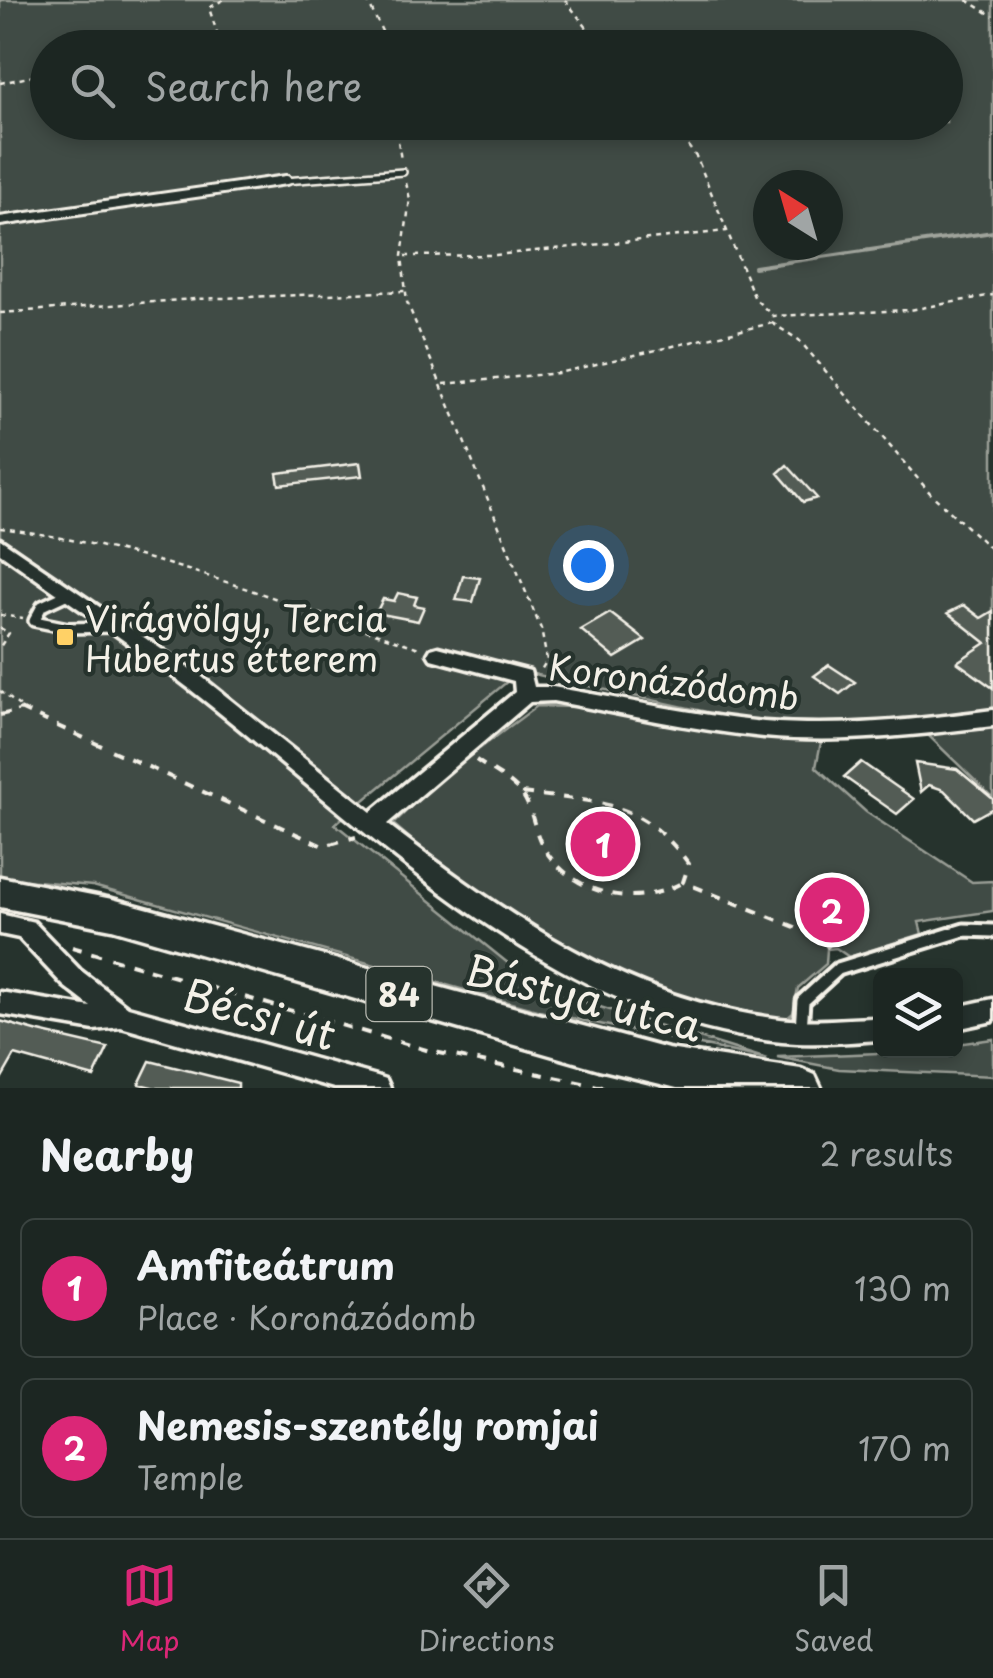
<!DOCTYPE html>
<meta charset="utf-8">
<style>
body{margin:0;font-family:"Playpen Sans",sans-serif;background:#29322f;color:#f1f3f6}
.controls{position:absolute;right:30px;bottom:30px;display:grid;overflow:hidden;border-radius:15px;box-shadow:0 5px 15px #0003}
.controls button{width:90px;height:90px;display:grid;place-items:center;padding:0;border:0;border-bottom:2px solid #3a4340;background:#1c2622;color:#f1f3f6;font:50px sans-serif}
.compass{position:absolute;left:753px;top:170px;width:90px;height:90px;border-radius:50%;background:#1c2622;box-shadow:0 5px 15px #0003;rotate:323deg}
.you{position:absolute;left:588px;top:565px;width:35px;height:35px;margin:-25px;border:8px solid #fff;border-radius:50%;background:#1a73e8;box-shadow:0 0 0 15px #1a73e833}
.badge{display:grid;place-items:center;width:65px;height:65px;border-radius:50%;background:#db2777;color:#fff;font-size:32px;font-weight:700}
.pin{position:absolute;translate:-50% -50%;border:5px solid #fff;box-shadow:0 2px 10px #0006}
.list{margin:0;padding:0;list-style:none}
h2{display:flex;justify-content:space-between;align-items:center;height:130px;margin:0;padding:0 40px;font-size:42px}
h2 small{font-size:32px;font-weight:400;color:#a0a5a5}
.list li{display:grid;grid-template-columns:65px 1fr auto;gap:30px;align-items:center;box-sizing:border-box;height:140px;margin:0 20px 20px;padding:0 20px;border:2px solid #3a4340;border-radius:15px}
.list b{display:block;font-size:38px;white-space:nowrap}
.list p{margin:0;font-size:32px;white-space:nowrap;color:#a0a5a5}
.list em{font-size:32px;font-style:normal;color:#a0a5a5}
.icon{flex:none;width:55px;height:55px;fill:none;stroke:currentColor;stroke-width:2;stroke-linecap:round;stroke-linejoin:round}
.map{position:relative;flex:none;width:993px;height:1088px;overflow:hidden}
.search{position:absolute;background:#1c2622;box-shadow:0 5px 15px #0003;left:30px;right:30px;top:30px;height:110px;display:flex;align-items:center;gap:25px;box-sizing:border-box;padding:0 35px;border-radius:55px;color:#a0a5a5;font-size:38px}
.sheet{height:450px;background:#1c2622}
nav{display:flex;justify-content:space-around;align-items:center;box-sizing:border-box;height:140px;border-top:2px solid #3a4340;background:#1c2622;font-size:28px;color:#a0a5a5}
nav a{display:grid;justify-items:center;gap:5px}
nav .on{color:#db2777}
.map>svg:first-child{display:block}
.green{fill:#414b45;stroke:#9a9e96;stroke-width:2.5;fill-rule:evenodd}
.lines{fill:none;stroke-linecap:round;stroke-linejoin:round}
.stream{stroke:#9fa39b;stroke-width:4}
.building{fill:#525c55;stroke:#f4f1e8;stroke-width:2.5}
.service-far3-casing{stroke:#f4f1e8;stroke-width:10}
.service-far2-casing{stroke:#f4f1e8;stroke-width:14}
.service-far1-casing{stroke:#f4f1e8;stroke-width:16}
.service-casing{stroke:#f4f1e8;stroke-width:19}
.minor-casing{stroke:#f4f1e8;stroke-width:7}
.primary-casing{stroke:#f4f1e8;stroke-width:7}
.path-far1{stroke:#f4f1e8;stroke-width:2.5;stroke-dasharray:5 5;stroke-linecap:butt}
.path{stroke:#f4f1e8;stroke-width:4;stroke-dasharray:10 10;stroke-linecap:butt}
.service-far3{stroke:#26332d;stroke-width:5}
.service-far2{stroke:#26332d;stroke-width:8}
.service-far1{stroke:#26332d;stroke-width:9}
.service{stroke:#26332d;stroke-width:11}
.minor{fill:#26332d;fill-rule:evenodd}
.primary{fill:#26332d;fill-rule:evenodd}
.poi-dot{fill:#ffd166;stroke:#26332d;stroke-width:4}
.labels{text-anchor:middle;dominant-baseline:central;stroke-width:9;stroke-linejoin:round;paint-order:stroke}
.shield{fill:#26332d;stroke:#b6b8b0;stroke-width:2.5}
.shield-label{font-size:32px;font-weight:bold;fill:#f4f1e8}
.poi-label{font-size:35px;fill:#f4f1e8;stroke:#26332d;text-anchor:start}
.street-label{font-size:35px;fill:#f4f1e8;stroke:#26332d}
.near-street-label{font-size:42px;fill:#f4f1e8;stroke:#26332d}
</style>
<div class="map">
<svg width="993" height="1088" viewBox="0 0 993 1088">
<rect width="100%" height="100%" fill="#26332d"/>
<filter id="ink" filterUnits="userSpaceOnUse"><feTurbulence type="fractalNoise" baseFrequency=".01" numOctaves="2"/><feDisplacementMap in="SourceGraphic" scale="20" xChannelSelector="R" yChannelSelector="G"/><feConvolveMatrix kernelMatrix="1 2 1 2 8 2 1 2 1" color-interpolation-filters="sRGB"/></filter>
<g filter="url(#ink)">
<!-- green -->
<path class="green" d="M0 0H993V798L927 734 821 742 816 767 866 812 972 882 993 881V911L919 922 922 934 849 957 836 948 827 949 826 964 798 988 793 1013 777 1027 611 976 503 918 393 824 439 779 537 706 577 707 812 740 757 723 520 671 335 824 539 988 767 1059 547 1013 93 886 0 878ZM48 48H946V122H48ZM768 185H828V245H768Z
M993 1039V1076L839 1069 777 1057 956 1050V1044Z"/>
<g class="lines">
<!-- stream -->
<path class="stream" d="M754 267 993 232"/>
</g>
<!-- building -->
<path class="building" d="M360 463 362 476 279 485 277 473Z
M787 465 817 498 803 502 778 473Z
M463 576 480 578 473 602 456 600Z
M398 593 417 597 414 605 424 607 418 621 376 613 383 599 394 601Z
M964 605 981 618 993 611V688L957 662 986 643 948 613Z
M610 613 645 640 615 658 581 630Z
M829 665 855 682 840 694 814 676Z
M861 762 914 799 897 814 844 777Z
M915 763 957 769 993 799V808L973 819 944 790 929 785 921 792Z
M0 1021 39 1032 108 1048 94 1077 15 1055 0 1081Z
M150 1061 238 1083V1088H156L139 1084Z"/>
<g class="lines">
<defs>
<path id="service-far3" d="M258 183 403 172"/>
<path id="service-far2" d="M0 221 286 180"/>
<path id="service-far1" d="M70 593 42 606 34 621 68 628 113 627"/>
<path id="service" d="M801 1030 803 1001 838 969 964 930 993 931"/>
<path id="minor" d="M0 539 202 677 371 812 515 692 514 681 431 659 428 654 431 649 438 647 530 671 534 687H553C623 699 693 715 764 722 841 728 917 720 993 710V726C917 735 841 744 764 737 693 730 623 714 553 701L530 702 387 824C507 916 626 1000 780 1019 812 1023 848 1018 880 1018V1040C849 1042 814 1045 782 1042 555 1019 384 844 215 709 146 653 72 605 0 553Z
M0 914 34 922 80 970 128 1007 377 1076 386 1079 390 1088H334L121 1027 94 1030 0 1014V992L91 1007 64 986 19 938 0 934Z
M993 999V1021L956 1029V1007Z"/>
<path id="primary" d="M0 877 112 899 668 1049 801 1069 815 1075 821 1088H677L599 1069 112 929 0 907Z"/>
</defs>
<!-- service-far3 casing -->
<use href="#service-far3" class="service-far3-casing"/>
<!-- service-far2 casing -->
<use href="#service-far2" class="service-far2-casing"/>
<!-- service-far1 casing -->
<use href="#service-far1" class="service-far1-casing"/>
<!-- service casing -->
<use href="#service" class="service-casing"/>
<!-- minor casing -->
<use href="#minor" class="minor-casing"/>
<!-- primary casing -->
<use href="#primary" class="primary-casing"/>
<!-- path-far1 -->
<path class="path-far1" d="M223 0 209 8 217 33 230 48
M367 0 390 48
M565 0 603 48
M967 0 993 16
M0 83 48 73
M388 122 393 131
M395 122 401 160
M670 122 697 158 755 299 772 315
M406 183 410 199 402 256 407 302 541 629 547 660 541 670
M405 256 496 255 727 231
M0 313 195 299 406 291
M772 323 799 340 931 494 993 551
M444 384 558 373 772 323 773 316 910 310 993 295
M0 528C145 546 284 603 422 649
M0 615 23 618
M0 628 9 633 0 647
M211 673 227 662
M0 691 26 711
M16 711 20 710"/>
<!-- path -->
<path class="path" d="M20 709 323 846 356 837
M0 715 20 710
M476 760C490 770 509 779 520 792 534 808 533 833 545 850 576 896 636 909 683 882
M522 793C599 803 639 797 689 864L683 882 820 937 835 956
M72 947 430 1051 607 1088"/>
<!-- service-far3 -->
<use href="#service-far3" class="service-far3"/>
<!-- service-far2 -->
<use href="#service-far2" class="service-far2"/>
<!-- service-far1 -->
<use href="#service-far1" class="service-far1"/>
<!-- service -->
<use href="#service" class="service"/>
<!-- minor -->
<use href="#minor" class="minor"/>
<!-- primary -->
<use href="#primary" class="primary"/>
</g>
</g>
<!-- markers -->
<rect class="poi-dot" x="55" y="627" width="20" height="20" rx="5"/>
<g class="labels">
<!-- shield labels -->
<rect class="shield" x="366.5" y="967" width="65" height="54" rx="8"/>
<g class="shield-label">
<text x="399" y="994">84</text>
</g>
<!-- poi labels -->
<g class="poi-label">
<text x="85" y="617">Virágvölgy, Tercia<tspan x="85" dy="40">Hubertus étterem</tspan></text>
</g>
<!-- street labels -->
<g class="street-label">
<text transform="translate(674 681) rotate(7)">Koronázódomb</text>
</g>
<!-- near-street labels -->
<g class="near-street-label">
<text transform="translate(584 996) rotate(14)">Bástya utca</text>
<text transform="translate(260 1013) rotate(16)">Bécsi út</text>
</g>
</g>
</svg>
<div class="controls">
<button><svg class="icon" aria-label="layers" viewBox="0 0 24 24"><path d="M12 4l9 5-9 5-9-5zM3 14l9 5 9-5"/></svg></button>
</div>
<svg class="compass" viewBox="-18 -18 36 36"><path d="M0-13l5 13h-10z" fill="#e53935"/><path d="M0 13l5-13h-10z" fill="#a0a5a5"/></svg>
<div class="you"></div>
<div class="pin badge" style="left:603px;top:844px">1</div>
<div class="pin badge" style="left:832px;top:910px">2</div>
<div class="search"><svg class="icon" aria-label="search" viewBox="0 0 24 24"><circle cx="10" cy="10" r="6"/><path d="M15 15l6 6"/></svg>Search here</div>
</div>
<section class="sheet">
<h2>Nearby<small>2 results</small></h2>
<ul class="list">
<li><span class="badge">1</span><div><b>Amfiteátrum</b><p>Place · Koronázódomb</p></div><em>130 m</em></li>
<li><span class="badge">2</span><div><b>Nemesis-szentély romjai</b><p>Temple</p></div><em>170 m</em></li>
</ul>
</section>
<nav>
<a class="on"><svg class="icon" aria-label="map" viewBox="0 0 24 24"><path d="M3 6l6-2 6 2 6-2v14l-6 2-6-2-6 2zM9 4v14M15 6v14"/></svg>Map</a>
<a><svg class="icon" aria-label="directions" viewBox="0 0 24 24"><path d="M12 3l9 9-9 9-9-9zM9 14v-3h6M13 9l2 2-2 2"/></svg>Directions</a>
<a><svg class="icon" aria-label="saved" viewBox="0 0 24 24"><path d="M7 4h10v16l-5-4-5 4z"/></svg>Saved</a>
</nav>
